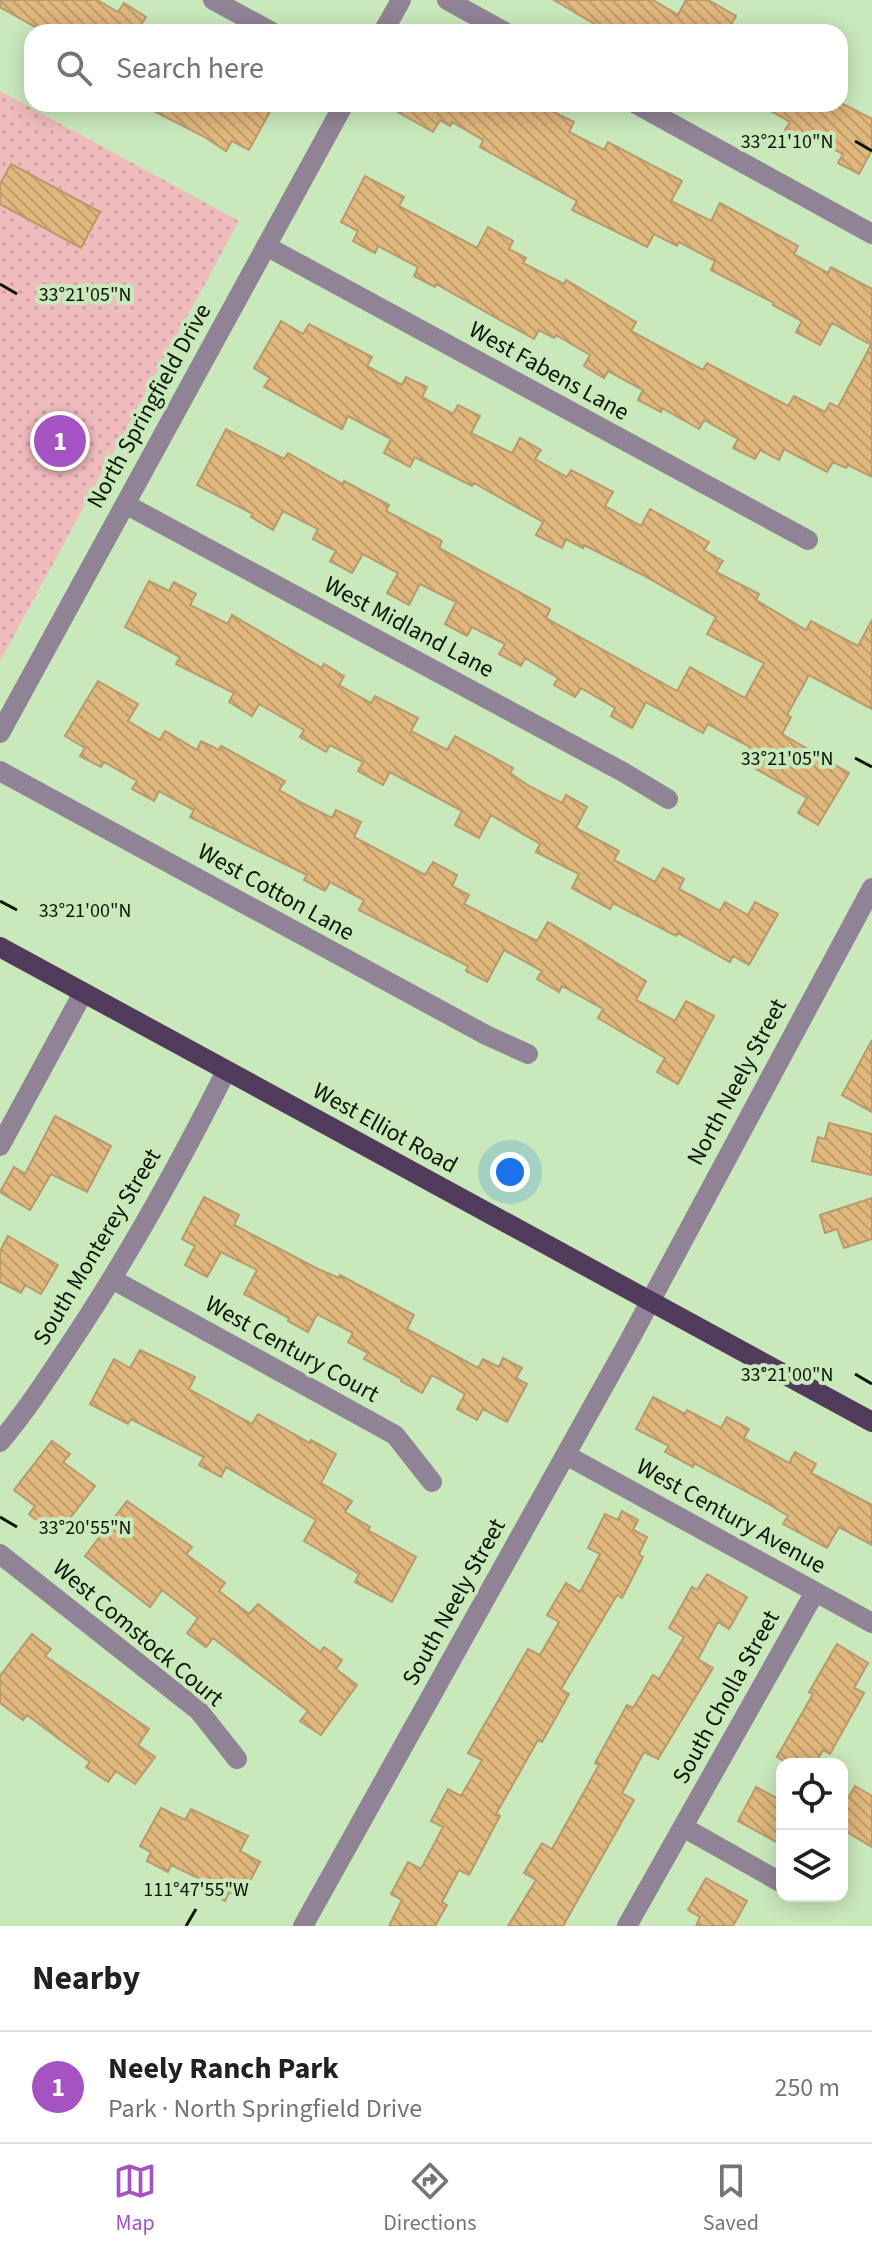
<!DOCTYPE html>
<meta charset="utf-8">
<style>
body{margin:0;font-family:"Source Sans 3",sans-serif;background:#f6f6f6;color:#202124}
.controls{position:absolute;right:24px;bottom:24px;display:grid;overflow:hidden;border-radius:16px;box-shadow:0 4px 20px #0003}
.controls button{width:72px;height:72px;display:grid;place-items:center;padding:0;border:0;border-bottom:2px solid #e0e0e0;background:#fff;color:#202124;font:40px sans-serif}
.you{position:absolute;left:510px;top:1172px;width:28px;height:28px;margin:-20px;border:6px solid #fff;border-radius:50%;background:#1a73e8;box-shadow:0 0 0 12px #1a73e833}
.badge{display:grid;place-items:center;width:52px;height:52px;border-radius:50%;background:#a553c3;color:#fff;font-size:26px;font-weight:700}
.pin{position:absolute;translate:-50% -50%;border:4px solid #fff;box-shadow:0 2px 8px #0006}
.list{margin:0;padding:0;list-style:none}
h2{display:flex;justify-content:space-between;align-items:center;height:104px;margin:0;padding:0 32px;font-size:34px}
h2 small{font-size:26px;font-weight:400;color:#757577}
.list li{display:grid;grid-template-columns:52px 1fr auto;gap:24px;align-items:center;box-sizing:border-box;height:112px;padding:0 32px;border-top:2px solid #e0e0e0}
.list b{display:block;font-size:30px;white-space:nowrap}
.list p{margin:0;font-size:26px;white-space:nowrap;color:#757577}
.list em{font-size:26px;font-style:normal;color:#757577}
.icon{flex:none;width:44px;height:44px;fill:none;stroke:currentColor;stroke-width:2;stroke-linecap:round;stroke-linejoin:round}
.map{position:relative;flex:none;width:872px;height:1926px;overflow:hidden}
.search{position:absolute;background:#fff;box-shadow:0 4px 20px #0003;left:24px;right:24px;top:24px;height:88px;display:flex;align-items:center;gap:20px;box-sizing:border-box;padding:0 28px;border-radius:24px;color:#757577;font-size:30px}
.sheet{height:216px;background:#fff}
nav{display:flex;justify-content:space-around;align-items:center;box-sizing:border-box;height:112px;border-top:2px solid #e0e0e0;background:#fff;font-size:22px;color:#757577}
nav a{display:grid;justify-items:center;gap:4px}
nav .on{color:#a553c3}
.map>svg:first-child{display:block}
.park{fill:url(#park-dots)}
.building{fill:url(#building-back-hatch);stroke:#b8996e;stroke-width:2}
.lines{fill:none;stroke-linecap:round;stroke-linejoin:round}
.minor{stroke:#908396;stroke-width:20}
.major{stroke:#513b5a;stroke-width:20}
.ticks{fill:none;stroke:#0b1506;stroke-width:3}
.labels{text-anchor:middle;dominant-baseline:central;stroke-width:8;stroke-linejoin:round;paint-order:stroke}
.street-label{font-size:24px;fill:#0b1506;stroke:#c9e9bb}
.ticks-label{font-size:20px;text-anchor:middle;fill:#0b1506;stroke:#c9e9bb;stroke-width:8;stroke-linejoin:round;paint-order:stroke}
</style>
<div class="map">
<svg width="872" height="1926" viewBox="0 0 872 1926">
<defs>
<pattern id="park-dots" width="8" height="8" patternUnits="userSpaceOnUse" patternTransform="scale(2)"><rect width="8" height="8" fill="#efbbbd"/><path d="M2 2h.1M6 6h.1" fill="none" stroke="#cca0a1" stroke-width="1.8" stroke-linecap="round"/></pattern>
<pattern id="building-back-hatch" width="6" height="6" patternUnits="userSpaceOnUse" patternTransform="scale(2)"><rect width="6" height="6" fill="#e0b77c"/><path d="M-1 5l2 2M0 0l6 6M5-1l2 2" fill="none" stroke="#bf9c6a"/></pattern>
</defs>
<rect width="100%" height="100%" fill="#c9e9bb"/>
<!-- park -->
<path class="park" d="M0 91 239 221 0 661Z"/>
<!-- building -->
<path class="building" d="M0 0H97L118 12 124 3 146 17 141 25 152 32H44L0 7Z
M554 0H653L678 15 686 0H708L736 16 727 32H608Z
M140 104H274L249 150 232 141 226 151 203 136Z
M384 104H538L574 122 569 132 604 150 608 142 682 181 671 201 711 221 720 203 798 246 794 254 828 273 831 267 872 289V477L848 465 846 468 833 462 827 472 784 449 779 460 760 450 755 459 733 448 738 439 704 420 699 429 662 408 661 412 638 400 643 390 608 371 604 378 584 366 590 355 556 335 554 338 539 330 534 339 436 284 435 287 414 276 418 267 378 246 375 253 353 241 358 231 341 222 365 176 404 197 399 206 477 248 488 227 513 241 509 249 526 258 523 263 564 284 566 280 636 322 631 331 703 370 707 363 788 406 794 396 825 412 830 403 838 407 871 345 832 323 820 345 796 332 802 321 773 305 774 303 711 270 715 261 679 242 677 246 654 234 647 247 572 210 577 201 480 147 483 140 452 122 450 126 440 120 433 132Z
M759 104H843L872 119V150L859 174 838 163 843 154 809 136 806 142 785 130 790 122Z
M11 164 100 212 81 248 0 204V184Z
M281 321 303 334 309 324 372 357 367 366 402 385 406 377 427 387 422 397 453 414 458 405 480 416 471 433 512 453 520 438 541 450 535 459 567 477 571 470 613 492 605 506 641 526 650 509 709 542 704 550 723 561 716 572 759 594 756 600 806 630 811 621 858 646 872 620V709L809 675 787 715 791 717 782 734 849 773 818 825 798 813 807 798 742 761 750 747 708 724 703 733 646 702 632 728 611 716 615 708 581 688 575 697 554 685 558 678 525 658 521 666 499 654 505 644 472 627 467 636 445 624 456 602 420 584 409 605 387 593 398 573 363 554 352 573 330 561 336 551 313 539 318 529 283 511 273 530 251 517 253 514 197 485 226 429 284 459 288 453 343 484 344 481 389 505 386 511 442 541 439 548 550 609 546 618 677 691 690 667 745 698 764 663 707 634 716 617 643 575 584 545 583 548 566 539 562 548 536 535 543 522 474 483 472 486 415 457 410 467 384 453 391 439 348 416 342 429 264 387 270 378 254 368Z
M149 581 169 591 174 582 196 594 190 605 228 624 232 615 322 668 324 664 344 676 339 685 371 703 375 696 418 718 411 731 447 750 455 736 513 768 510 773 529 786 562 803 566 795 587 807 576 828 619 851 614 860 655 882 663 868 684 879 679 889 720 911 725 902 748 915 755 902 778 914 749 965 733 956 730 962 678 933 676 936 613 903 610 909 572 888 579 874 536 852 540 844 491 815 479 838 455 825 462 811 390 772 383 785 358 771 363 762 330 745 326 752 300 737 304 730 259 704 252 716 229 702 234 693 176 664 180 657 125 627Z
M98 681 138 704 128 721 160 740 165 731 197 750 201 741 219 750 221 746 285 781 279 790 304 804 332 818 336 810 361 822 354 837 425 875 433 862 457 875 452 886 469 895 464 904 537 941 548 922 586 944 646 981 636 1000 675 1021 686 1001 714 1016 678 1084 657 1072 665 1058 598 1018 603 1009 562 986 559 992 537 979 542 971 504 950 487 982 466 971 468 966 359 910 364 900 330 882 325 891 304 880 307 875 190 817 194 810 159 791 154 801 132 789 137 781 104 762 101 767 80 756 85 748 65 736Z
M872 1040V1112L842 1095Z
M55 1116 111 1146 87 1192 51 1174 30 1210 0 1192 14 1167 25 1174Z
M829 1123 872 1134V1175L812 1161 818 1137 825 1139Z
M204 1197 239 1215 234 1225 316 1268 339 1278 340 1275 414 1315 407 1329 478 1368 483 1359 499 1367 503 1358 522 1368 516 1378 527 1384 507 1422 483 1409 477 1420 457 1409 465 1394 432 1375 422 1393 401 1381 402 1379 364 1359 368 1353 348 1342 353 1333 317 1314 308 1332 288 1321 289 1318 244 1294 257 1270 221 1252 207 1277 185 1265 195 1246 182 1239Z
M872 1198V1239L844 1248 837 1229 825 1233 820 1215Z
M8 1236 58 1265 41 1294 25 1285 21 1293 0 1282V1251Z
M140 1350 195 1377 189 1389 252 1424 258 1414 310 1443 311 1440 336 1454 321 1483 352 1501 345 1512 370 1527 368 1530 416 1557 392 1602 355 1582 359 1574 304 1541 316 1520 226 1467 221 1477 199 1465 204 1457 131 1419 128 1424 90 1404 114 1359 130 1368Z
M653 1397 685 1414 687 1410 721 1428 727 1417 749 1429 744 1438 789 1463 795 1452 816 1464 811 1473 872 1505V1545L839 1527 827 1548 783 1524 788 1516 767 1503 694 1463 693 1467 665 1452 669 1446 636 1429Z
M52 1441 70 1454 63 1462 95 1486 56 1536 29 1514 35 1506 14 1490Z
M127 1501 192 1547 186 1554 225 1583 219 1591 249 1614 258 1604 320 1652 324 1647 342 1660 336 1669 357 1685 321 1735 300 1721 308 1711 213 1638 206 1647 187 1633 198 1618 162 1590 150 1607 85 1556Z
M622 1511 638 1520 633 1530 647 1537 639 1554 643 1557 622 1598 617 1595 561 1689 569 1694 542 1742 538 1740 496 1814 500 1816 469 1875 459 1870 442 1902 447 1905 435 1926H389L402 1900 391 1894 408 1862 421 1869 443 1827 431 1821 448 1789 461 1796 482 1760 468 1753 528 1649 540 1655 559 1622 547 1615 566 1583 580 1592 600 1554 588 1548 605 1514 618 1520Z
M707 1574 747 1597 729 1629 718 1622 698 1659 713 1668 658 1759 644 1752 622 1793 634 1800 563 1926H508L536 1880 524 1873 542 1843 552 1849 599 1765 595 1763 627 1705 633 1708 653 1675 659 1679 684 1637 669 1628 692 1587 697 1590Z
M32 1634 51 1649 45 1656 149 1729 138 1745 155 1757 135 1784 116 1771 108 1782 86 1767 90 1762 27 1715 23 1720 0 1703V1676Z
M837 1644 868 1663 854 1688 864 1693 830 1754 823 1750 815 1764H789L777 1757 813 1694 809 1692Z
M855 1786 872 1796V1847L842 1829V1809Z
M756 1787 782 1801V1845L738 1821Z
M161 1808 185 1820 191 1809 248 1836 240 1851 260 1862 241 1898 229 1892 225 1901 205 1890 209 1883 171 1865 168 1872 147 1861 151 1852 140 1846Z
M706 1878 747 1901 733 1926H696L700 1917 688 1910Z"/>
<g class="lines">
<!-- minor -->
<path class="minor" d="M213 0 272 32
M447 0 505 32
M383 32 401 0
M636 104 872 234
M266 246 808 540
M125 504 623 772 668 799
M0 733 344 104
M0 771 486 1035 528 1054
M0 1146 83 993
M112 1279 395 1435 432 1482
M0 1442C29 1408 53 1369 78 1332 133 1248 181 1161 226 1071
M566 1455 872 1623
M0 1554 199 1711 237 1759
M683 1827 782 1883
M303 1926 629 1341 872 888
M627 1926 815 1592"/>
<!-- major -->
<path class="major" d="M0 947 872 1422"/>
</g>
<!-- ticks -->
<path class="ticks" d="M855 141 872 151M0 284 17 294M855 758 872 767M0 901 17 910M855 1374 872 1384M0 1517 17 1527M186 1926 196 1909"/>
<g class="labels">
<!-- street labels -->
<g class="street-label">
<text transform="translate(549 371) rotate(29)">West Fabens Lane</text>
<text transform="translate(149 406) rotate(-61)">North Springfield Drive</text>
<text transform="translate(409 627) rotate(28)">West Midland Lane</text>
<text transform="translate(276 892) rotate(29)">West Cotton Lane</text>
<text transform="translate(737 1082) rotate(-62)">North Neely Street</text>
<text transform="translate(385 1128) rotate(29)">West Elliot Road</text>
<text transform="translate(97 1247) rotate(-59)">South Monterey Street</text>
<text transform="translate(292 1349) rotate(29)">West Century Court</text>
<text transform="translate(731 1516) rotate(29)">West Century Avenue</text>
<text transform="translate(454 1602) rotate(-61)">South Neely Street</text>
<text transform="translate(138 1633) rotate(40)">West Comstock Court</text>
<text transform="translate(726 1697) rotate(-61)">South Cholla Street</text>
</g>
</g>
<g class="ticks-label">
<text x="787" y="148">33°21'10"N</text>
<text x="85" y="301">33°21'05"N</text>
<text x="787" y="765">33°21'05"N</text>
<text x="85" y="917">33°21'00"N</text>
<text x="787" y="1381">33°21'00"N</text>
<text x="85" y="1534">33°20'55"N</text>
<text x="196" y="1896">111°47'55"W</text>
</g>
</svg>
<div class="controls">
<button><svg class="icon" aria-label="locate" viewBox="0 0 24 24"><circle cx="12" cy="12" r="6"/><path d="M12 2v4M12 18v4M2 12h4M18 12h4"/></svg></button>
<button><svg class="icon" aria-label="layers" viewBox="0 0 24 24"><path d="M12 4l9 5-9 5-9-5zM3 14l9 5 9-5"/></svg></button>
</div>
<div class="you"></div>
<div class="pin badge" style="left:60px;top:441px">1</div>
<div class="search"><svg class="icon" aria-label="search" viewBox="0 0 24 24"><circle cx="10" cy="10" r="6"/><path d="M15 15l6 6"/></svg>Search here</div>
</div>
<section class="sheet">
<h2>Nearby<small></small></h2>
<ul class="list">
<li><span class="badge">1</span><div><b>Neely Ranch Park</b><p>Park · North Springfield Drive</p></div><em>250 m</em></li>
</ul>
</section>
<nav>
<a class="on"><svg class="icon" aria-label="map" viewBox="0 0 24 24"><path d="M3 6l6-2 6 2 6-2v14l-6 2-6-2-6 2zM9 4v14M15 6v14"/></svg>Map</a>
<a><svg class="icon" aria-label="directions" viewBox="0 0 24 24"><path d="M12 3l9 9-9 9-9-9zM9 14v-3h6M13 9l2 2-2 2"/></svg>Directions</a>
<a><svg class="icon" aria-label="saved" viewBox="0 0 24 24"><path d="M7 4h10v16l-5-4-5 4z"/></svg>Saved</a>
</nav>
